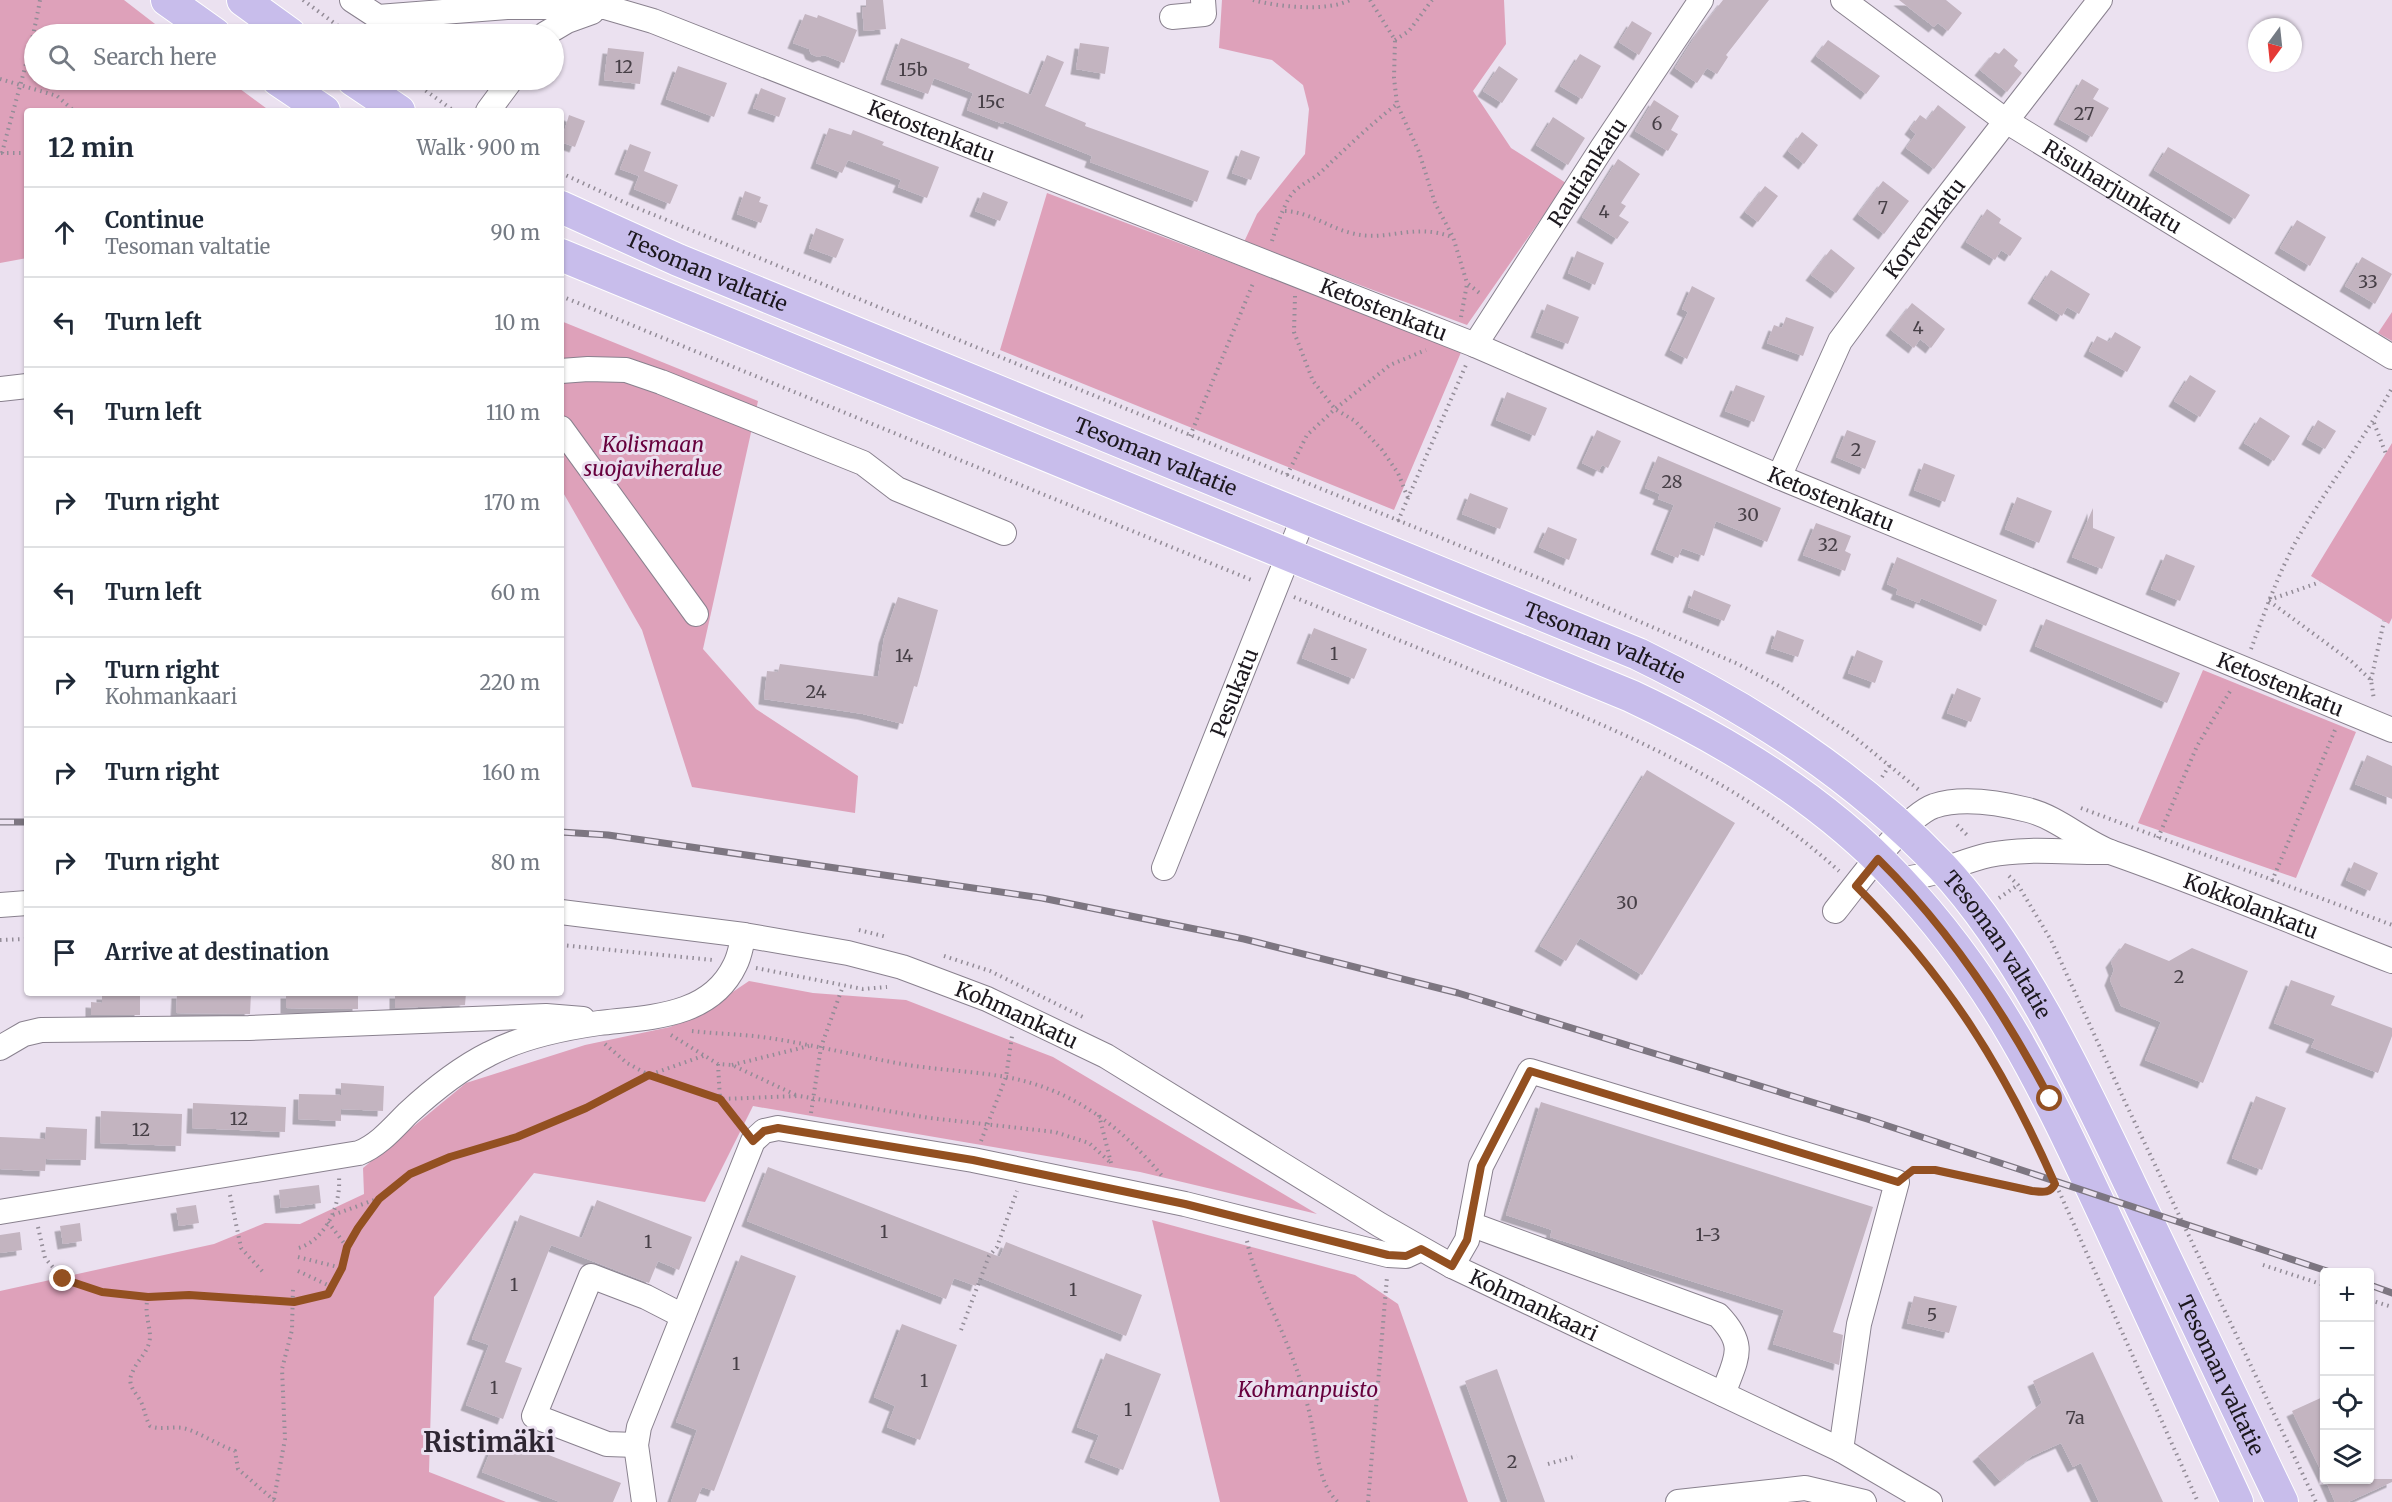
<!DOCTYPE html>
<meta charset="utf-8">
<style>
body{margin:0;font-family:Merriweather,serif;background:#f6f6f7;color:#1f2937}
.controls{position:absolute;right:18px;bottom:18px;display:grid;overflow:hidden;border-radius:6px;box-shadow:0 2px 4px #0004}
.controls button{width:54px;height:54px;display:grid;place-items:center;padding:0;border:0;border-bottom:2px solid #e0e1e3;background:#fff;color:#1f2937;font:30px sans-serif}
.compass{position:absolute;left:2248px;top:18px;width:54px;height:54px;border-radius:50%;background:#fff;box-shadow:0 2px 4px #0004;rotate:195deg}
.stop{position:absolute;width:18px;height:18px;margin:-14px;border:4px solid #935021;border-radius:50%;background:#fff}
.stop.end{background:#935021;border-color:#fff;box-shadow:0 2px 6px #0008}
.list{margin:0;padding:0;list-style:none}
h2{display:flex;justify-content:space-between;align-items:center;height:78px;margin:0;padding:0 24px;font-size:26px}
h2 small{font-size:20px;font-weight:400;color:#747a83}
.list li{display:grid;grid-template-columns:39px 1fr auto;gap:18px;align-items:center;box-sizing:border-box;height:90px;padding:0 24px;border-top:2px solid #e0e1e3}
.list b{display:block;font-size:22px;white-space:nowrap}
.list p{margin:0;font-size:20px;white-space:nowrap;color:#747a83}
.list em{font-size:20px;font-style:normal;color:#747a83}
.icon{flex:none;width:33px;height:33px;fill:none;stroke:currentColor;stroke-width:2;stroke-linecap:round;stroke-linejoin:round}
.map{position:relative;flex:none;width:2392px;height:1502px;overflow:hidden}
.search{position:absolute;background:#fff;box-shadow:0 2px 4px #0004;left:24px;top:24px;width:540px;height:66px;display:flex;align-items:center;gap:15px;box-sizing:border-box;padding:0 21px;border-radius:33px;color:#747a83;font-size:22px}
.panel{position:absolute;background:#fff;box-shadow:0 2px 4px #0004;left:24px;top:108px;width:540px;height:888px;border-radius:6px}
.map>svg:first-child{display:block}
.green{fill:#dea1ba}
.building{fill:#c3b4c0;filter:url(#shadow)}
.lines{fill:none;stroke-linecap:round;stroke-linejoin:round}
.minor-casing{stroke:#89818e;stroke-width:26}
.major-casing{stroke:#fff;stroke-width:34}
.path{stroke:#938c97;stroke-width:4;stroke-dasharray:1.5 4.5;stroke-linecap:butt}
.minor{stroke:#fff;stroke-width:24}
.major{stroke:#c8bdeb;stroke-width:32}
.rail-casing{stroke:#7d7681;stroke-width:7}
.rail{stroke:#ebe1f0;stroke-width:4.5;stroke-dasharray:14;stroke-linecap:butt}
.route{stroke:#935021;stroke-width:8}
.labels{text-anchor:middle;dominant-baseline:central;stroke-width:6;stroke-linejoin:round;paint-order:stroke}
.number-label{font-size:18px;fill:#463f46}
.street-label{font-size:21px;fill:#1c181e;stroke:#ebe1f0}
.park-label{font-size:21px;font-style:italic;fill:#67003d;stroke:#ebe1f0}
.district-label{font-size:27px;font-weight:bold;fill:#2e2632;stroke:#ebe1f0}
</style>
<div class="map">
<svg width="2392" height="1502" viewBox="0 0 2392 1502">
<defs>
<filter id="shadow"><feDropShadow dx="-5.5" dy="5.5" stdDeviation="0" flood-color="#0004"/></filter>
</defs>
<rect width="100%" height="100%" fill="#ebe1f0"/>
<!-- green -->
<path class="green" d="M0 0H124L168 34H34V80H228L270 111H27V258L0 263Z
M1222 0H1504L1506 44 1473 91 1511 148 1566 183 1467 325 1244 242 1257 214 1305 154 1309 109 1303 85 1272 60 1219 48Z
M1047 193 1462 350 1394 510 1000 350Z
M2392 312V341L2378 333Z
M561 321 758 401 703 649 756 709 858 776 855 813 692 787 642 630 561 489Z
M2392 443V618L2389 624 2311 576Z
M2203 670 2356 732 2296 878 2138 823Z
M749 981 813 993 906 1000 1053 1057 1317 1214 1140 1172 753 1106 705 1202 534 1173 434 1297 429 1472 506 1502H0V1291L214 1244 265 1223 300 1224 364 1194 363 1168 466 1083 585 1045 670 1027 700 1014Z
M1152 1220 1355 1275 1398 1304 1468 1502H1220Z"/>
<!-- building -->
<path class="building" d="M866 0H883L886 29 864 31 862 7H866Z
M1723 0H1769L1726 55 1728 57 1717 74 1707 68 1697 83 1675 68 1696 35Z
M1899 0H1946L1962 13 1948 31 1938 23 1934 27Z
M805 14 817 18 818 15 857 30 844 63 824 55 818 57 811 54 809 49 793 43Z
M1632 21 1652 33 1639 55 1619 42Z
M901 38 970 64 968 68 1031 95 1047 55 1064 62 1045 106 1086 123 1085 126 1209 171 1197 202 1090 162 1092 156 1004 121 1003 124 967 110 973 93 934 78 928 94 886 79Z
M1828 40 1880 76 1866 94 1816 56Z
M1080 43 1109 47 1105 74 1076 69Z
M608 48 644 52 640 84 604 80Z
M2004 48 2018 60 2014 66 2022 73 2007 92 1980 70 1995 52 1999 54Z
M1580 54 1601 66 1582 99 1560 86Z
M678 66 727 83 714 117 666 99Z
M1499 66 1518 79 1502 103 1483 91Z
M2082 79 2099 89 2093 99 2109 108 2092 137 2059 119Z
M761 88 786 98 779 117 753 108Z
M1654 100 1679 116 1671 130 1678 134 1668 151 1635 131Z
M1938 105 1966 127 1934 169 1906 148 1916 134 1910 129 1920 115 1927 120Z
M569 115 585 121 575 147 561 142Z
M1553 117 1585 138 1568 165 1536 145Z
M829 128 851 135 853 130 884 142 882 145 939 167 927 198 898 187 901 180 848 160 842 173 816 163Z
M1802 132 1818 145 1804 164 1788 151Z
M630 144 651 152 644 171 678 185 670 204 634 189 639 176 620 169Z
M2168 147 2250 195 2235 219 2154 170Z
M1241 150 1260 157 1251 180 1232 173Z
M1618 159 1640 174 1621 203 1626 206 1619 216 1629 222 1617 239 1582 217Z
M1883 181 1909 201 1884 234 1858 214Z
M1765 186 1778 196 1758 222 1745 212Z
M745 191 761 197 759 202 768 205 761 223 737 214Z
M983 192 1008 202 1000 221 975 211Z
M1987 209 2001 219 1999 223 2022 238 2010 256 2001 250 1995 260 1966 242Z
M2297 220 2326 237 2310 266 2280 248Z
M816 228 844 239 836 258 809 248Z
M1831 249 1855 268 1836 293 1811 275Z
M1577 251 1604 263 1595 285 1568 273Z
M2362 257 2392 274 2375 304 2345 286Z
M2051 270 2090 294 2079 314 2067 307 2062 316 2033 298Z
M1692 286 1715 298 1687 359 1670 350 1688 312 1682 309Z
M1912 303 1945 329 1931 348 1920 339 1914 348 1891 330Z
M1547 304 1579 317 1568 344 1536 332Z
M1786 317 1814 327 1803 356 1767 343 1774 325 1782 328Z
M2115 332 2141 347 2127 372 2089 351 2097 336 2109 342Z
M2190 375 2216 391 2200 417 2174 401Z
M1736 385 1765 396 1754 422 1725 411Z
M1507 392 1547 408 1535 436 1496 420Z
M2260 417 2290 436 2274 461 2244 443Z
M2318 420 2336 431 2325 449 2307 439Z
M1597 430 1621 441 1608 468 1602 465 1599 471 1582 463Z
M1847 430 1876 441 1865 469 1836 457Z
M1658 456 1781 508 1767 542 1716 521 1704 556 1682 548 1678 558 1656 549 1674 505 1658 499 1660 494 1645 488Z
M1924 463 1955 475 1945 502 1914 490Z
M1470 493 1508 508 1500 529 1462 514Z
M2017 497 2052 511 2039 543 2005 529Z
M2093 508V528L2115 537 2102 569 2072 557Z
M1816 523 1851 536 1845 551 1851 554 1845 571 1803 555Z
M1548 527 1577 539 1569 560 1539 547Z
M2166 554 2195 566 2180 601 2151 589Z
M1897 557 1997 600 1986 626 1921 598 1919 603 1896 594 1898 589 1887 584Z
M1694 590 1731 605 1724 621 1688 607Z
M898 597 938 610 917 687 914 686 903 724 863 714 764 699 767 671 778 672 780 664 878 677 884 638Z
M2046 619 2180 673 2167 703 2035 646Z
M1314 628 1367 649 1354 679 1302 658Z
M1777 630 1804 640 1798 657 1771 648Z
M1857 650 1883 661 1875 683 1848 673Z
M1957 688 1981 698 1971 722 1947 713Z
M2367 755 2392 766V799L2355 784Z
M1647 770 1735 823 1642 975 1580 938 1566 961 1540 946Z
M2354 862 2378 873 2370 891 2346 880Z
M2125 943 2169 961 2192 948 2248 971 2203 1083 2145 1060 2161 1022 2121 1006 2110 980 2114 970 2111 962Z
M2291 980 2335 996 2331 1005 2392 1028V1036L2378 1073 2311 1047 2315 1039 2274 1023Z
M177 993H251L250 1014 176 1013Z
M286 993H358V1009L286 1008Z
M395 993H466L465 1005 395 1008Z
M102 994 140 995V1015H91V1002L102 1003Z
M341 1083 384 1086 383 1111 341 1109V1121L298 1119 299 1094 341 1095Z
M2256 1096 2286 1108 2262 1170 2232 1158Z
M1541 1102 1873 1207 1833 1332 1843 1335 1839 1365 1773 1344 1784 1310 1550 1237 1552 1230 1506 1215Z
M193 1103 286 1107 285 1132 192 1128Z
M101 1111 182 1114 181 1146 100 1143Z
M46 1127 87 1129 86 1160 46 1159 45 1171 0 1169V1137L45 1139Z
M768 1167 1000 1257 1006 1242 1142 1295 1126 1336 979 1277 976 1286 954 1278 946 1299 747 1221Z
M319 1185 321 1203 281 1208 279 1190Z
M597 1200 692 1237 679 1270 658 1261 649 1283 551 1245 505 1362 522 1368 503 1419 466 1405 489 1345 472 1339 520 1215 582 1238Z
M196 1205 199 1223 179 1226 176 1208Z
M80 1223 82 1241 63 1244 60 1226Z
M20 1232 22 1250 0 1253V1235Z
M741 1255 796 1276 714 1491 702 1487 696 1502H671L697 1430 676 1422Z
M1914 1296 1957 1306 1949 1333 1907 1323Z
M902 1324 957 1345 920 1440 887 1427 895 1406 874 1397Z
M2093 1352 2136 1444 2163 1502H2099L2081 1463 2073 1467 2061 1443 2032 1456 2000 1481 1978 1456 2042 1403 2033 1381Z
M1106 1353 1161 1374 1123 1470 1090 1457 1099 1435 1077 1427Z
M1497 1369 1515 1420 1545 1502H1508L1465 1381Z
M2325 1396V1479L2292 1411Z
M497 1435 621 1483 613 1502H560L482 1472Z
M2325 1479H2392V1482L2348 1502H2335Z"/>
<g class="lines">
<defs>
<g id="minor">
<path id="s1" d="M352 0 378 17 507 7H605L653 21 1475 345 1779 477 2392 730"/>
<path id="s2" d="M1843 0 2006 121 2392 357"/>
<path d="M1172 17 1204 14 1203 0"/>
<path d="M545 34 567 21 592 12"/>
<path d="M488 111 511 80"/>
<path id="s3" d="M1475 345 1602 148 1701 0"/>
<path d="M561 371 588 369 626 370 661 382 863 463 897 489 1004 533"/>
<path d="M0 389 27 386"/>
<path d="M561 428 696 614"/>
<path id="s4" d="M1779 477 1840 341 1933 215 2100 0"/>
<path id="s5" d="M1164 868 1304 516"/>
<path d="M1898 879C1930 878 1958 862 1989 855 2028 847 2071 853 2110 852"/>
<path d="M0 905 27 903"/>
<path id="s6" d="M1835 911C1856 885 1904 817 1934 806 1961 797 2000 803 2028 810 2059 818 2083 842 2113 853 2207 886 2299 925 2392 961"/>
<path id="s7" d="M561 912 744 935 848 953 902 967 987 999 1106 1056 1380 1225 1452 1266 1841 1450 1930 1502"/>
<path d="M0 1048 24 1034 41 1030 249 1028 546 1016 583 1019"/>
<path d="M0 1212 359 1153C379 1145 393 1128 408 1113 433 1090 459 1069 489 1054 521 1037 564 1028 599 1023 648 1017 710 1018 735 965 740 956 741 945 744 935"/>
<path d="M1470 1224 1718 1315C1748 1346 1736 1358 1723 1394"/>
<path d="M1452 1266 1467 1240 1481 1166 1530 1071 1897 1182 1859 1324 1841 1450"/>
<path d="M636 1445 607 1444 534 1416 591 1276 646 1297 683 1316"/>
<path d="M644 1502 636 1445 639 1427 753 1141 764 1131 778 1128 973 1160 1185 1204 1388 1255 1406 1256 1421 1249"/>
<path d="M1678 1502 1805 1488 1864 1502"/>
</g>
<g id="major">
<path d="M167 0 215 34"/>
<path d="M243 0 290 34"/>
<path d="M278 80 324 111"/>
<path d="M353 80 399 111"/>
<path id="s8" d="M561 207 678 260 1638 654C1751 709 1855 775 1942 867 2020 951 2081 1081 2130 1184 2181 1290 2231 1396 2282 1502"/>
<path d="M561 255 1631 696C1727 741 1824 800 1897 878 1998 984 2049 1097 2110 1227 2152 1319 2195 1410 2237 1502"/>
</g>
</defs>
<!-- minor casing -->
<use href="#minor" class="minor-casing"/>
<!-- major casing -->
<use href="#major" class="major-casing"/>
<!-- path -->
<path class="path" d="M303 0 349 34
M1253 0C1278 7 1327 12 1350 0
M1370 0 1395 40 1394 78 1397 104 1419 152 1435 203 1453 237 1467 283 1482 295
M1395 40 1409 31 1432 0
M0 79 57 96 74 111
M244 80 253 86
M411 80 454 111
M1 153H27
M2 153C15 102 31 52 40 0
M561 173 630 205 1541 579 1738 664 1779 686 1852 735 1919 790
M1285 211C1309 212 1328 227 1351 233 1387 243 1412 222 1452 237
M1272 241C1276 228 1282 210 1289 198 1297 185 1310 182 1321 172 1345 149 1370 125 1397 104
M561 296 1254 581
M1295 296 1294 332 1313 381 1335 409 1355 421 1382 450 1398 473 1408 498
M1461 317 1467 284
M2374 423 2386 454
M1190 436 1254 281
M1287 475 1307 435 1335 409 1390 365 1426 350
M1398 521 1466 365
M1294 597C1367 627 1440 657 1513 687 1635 738 1739 781 1839 871
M2269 600 2320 582
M2269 601 2352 662 2371 680 2374 700
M2251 649C2264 614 2277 577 2295 543 2325 490 2363 441 2392 388
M2371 680 2384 621
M1882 777 1890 765
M2081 808 2392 925
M1957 825 1969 837
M2158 838 2197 746 2232 688
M2009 876 2018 885 2051 940 2126 1104 2316 1502
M2272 881 2335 730
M1999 898 2018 885
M1870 901C1938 969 1990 1048 2033 1133L2198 1502
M859 930 887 937
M0 940 27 939
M561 945 713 960
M944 956 990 971 1085 1018
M756 968 863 989 887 987
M692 1031C717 1034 744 1034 769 1038 814 1045 858 1056 902 1064 937 1070 972 1071 1006 1077 1072 1089 1121 1126 1163 1177
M671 1035 718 1064 732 1065 798 1096
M605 1044 627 1063 649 1075 720 1099 799 1096 930 1118 1055 1132 1089 1143 1111 1163
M718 1064 720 1099 739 1124
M732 1065 809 1046
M811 1113 821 1047 843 986
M1099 1115 1111 1163
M981 1141 1006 1077 1012 1036
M1915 1170H1935L2047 1192 2055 1184
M230 1195 241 1248 263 1272
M333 1215 377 1199
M328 1222 347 1247
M38 1227 45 1258 63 1279 102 1292 148 1297 189 1295 294 1302 328 1294 342 1268 347 1247 358 1228 379 1199 410 1174 450 1157 517 1137 586 1108 649 1075 706 1055
M1247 1241C1253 1271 1266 1296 1278 1323 1292 1354 1304 1387 1311 1420 1317 1446 1317 1483 1338 1502
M299 1248C326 1239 341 1205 339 1177
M298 1257 342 1268
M2263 1265 2324 1285
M298 1271 332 1287
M148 1297C143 1316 153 1330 149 1343 146 1354 137 1361 133 1371 125 1386 137 1392 142 1404 145 1412 146 1419 150 1426 162 1431 174 1425 187 1429 204 1435 218 1445 235 1451L238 1469 276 1502
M2370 1300 2392 1307
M961 1330 989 1256 997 1247 1017 1191
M1548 1464 1577 1456
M274 1499 285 1439 282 1369 292 1330 293 1287
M1368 1502 1387 1277"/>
<!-- minor -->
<use href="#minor" class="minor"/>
<!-- major -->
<use href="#major" class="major"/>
<defs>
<path id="rail" d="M0 822H27
M561 832 608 835 1042 898 1244 939 1458 993 1867 1119 2330 1272
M2370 1285 2392 1293"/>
</defs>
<!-- rail casing -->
<use href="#rail" class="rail-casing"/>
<!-- rail -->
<use href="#rail" class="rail"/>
</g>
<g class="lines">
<!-- route -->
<path class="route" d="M63 1279 102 1292 148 1297 189 1295 294 1302 328 1294 342 1268 347 1247 358 1228 379 1199 410 1174 450 1157 517 1137 586 1108 649 1075 720 1099 753 1141 764 1131 778 1128 973 1160 1185 1204 1388 1255 1406 1256 1421 1249 1452 1266 1467 1240 1481 1166 1530 1071 1898 1182 1913 1170H1935L2032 1191C2042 1192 2050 1194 2055 1184 2003 1066 1947 977 1856 886L1878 859C1949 929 2004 1011 2050 1099"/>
</g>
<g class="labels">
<!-- number labels -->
<g class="number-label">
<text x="624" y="66">12</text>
<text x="913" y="69">15b</text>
<text x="991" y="101">15c</text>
<text x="2084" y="113">27</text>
<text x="1657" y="123">6</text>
<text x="1883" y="207">7</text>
<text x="1604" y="211">4</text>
<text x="2368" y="281">33</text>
<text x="1918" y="327">4</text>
<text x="1856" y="449">2</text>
<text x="1672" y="481">28</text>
<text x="1748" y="514">30</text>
<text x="1828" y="544">32</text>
<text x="1334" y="653">1</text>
<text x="904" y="655">14</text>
<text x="816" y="691">24</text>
<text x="1627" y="902">30</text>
<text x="2179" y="976">2</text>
<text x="239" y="1118">12</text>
<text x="141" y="1129">12</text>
<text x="884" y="1231">1</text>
<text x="1708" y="1234">1-3</text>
<text x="648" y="1241">1</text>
<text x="514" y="1284">1</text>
<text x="1073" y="1289">1</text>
<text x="1932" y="1314">5</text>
<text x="736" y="1363">1</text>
<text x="924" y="1380">1</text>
<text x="494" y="1387">1</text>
<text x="1128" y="1409">1</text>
<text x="2075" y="1417">7a</text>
<text x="1512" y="1461">2</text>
</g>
<!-- street labels -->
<g class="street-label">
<text stroke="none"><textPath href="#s1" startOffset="608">Ketostenkatu</textPath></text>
<text stroke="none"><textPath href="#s3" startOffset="206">Rautiankatu</textPath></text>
<text stroke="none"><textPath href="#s2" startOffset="328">Risuharjunkatu</textPath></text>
<text stroke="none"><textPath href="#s4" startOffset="290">Korvenkatu</textPath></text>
<text stroke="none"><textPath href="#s8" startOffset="159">Tesoman valtatie</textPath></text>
<text stroke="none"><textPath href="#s1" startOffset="1094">Ketostenkatu</textPath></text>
<text stroke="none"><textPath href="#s8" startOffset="645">Tesoman valtatie</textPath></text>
<text stroke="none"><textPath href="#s1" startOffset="1580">Ketostenkatu</textPath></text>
<text stroke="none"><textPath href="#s8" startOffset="1131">Tesoman valtatie</textPath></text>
<text stroke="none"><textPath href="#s1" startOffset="2066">Ketostenkatu</textPath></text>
<text stroke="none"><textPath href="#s5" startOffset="189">Pesukatu</textPath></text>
<text stroke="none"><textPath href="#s6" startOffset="484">Kokkolankatu</textPath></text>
<text stroke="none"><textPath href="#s8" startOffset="1635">Tesoman valtatie</textPath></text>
<text stroke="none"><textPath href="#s7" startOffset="470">Kohmankatu</textPath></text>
<text stroke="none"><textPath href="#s7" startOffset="1064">Kohmankaari</textPath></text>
<text stroke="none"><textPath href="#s8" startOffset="2121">Tesoman valtatie</textPath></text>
</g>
<!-- park labels -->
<g class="park-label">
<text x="653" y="444">Kolismaan<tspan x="653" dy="24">suojaviheralue</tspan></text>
<text x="1308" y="1389">Kohmanpuisto</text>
</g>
<!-- district labels -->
<g class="district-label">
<text x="489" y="1442">Ristimäki</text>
</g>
</g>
</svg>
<div class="controls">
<button>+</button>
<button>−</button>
<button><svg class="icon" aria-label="locate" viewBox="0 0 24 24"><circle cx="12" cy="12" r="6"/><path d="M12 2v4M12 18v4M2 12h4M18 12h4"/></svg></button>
<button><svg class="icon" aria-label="layers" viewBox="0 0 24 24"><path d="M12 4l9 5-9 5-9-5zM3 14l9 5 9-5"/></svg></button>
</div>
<svg class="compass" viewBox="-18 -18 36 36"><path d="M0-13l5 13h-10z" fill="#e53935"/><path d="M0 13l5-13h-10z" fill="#747a83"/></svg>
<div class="stop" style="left:2050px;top:1099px"></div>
<div class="stop end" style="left:63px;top:1279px"></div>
<div class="search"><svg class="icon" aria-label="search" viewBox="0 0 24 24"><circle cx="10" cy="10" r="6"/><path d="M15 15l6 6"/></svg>Search here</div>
<section class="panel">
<h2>12 min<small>Walk · 900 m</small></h2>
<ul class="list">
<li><svg class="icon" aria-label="ahead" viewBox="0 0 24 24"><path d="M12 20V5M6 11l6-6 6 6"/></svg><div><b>Continue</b><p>Tesoman valtatie</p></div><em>90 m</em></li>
<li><svg class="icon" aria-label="left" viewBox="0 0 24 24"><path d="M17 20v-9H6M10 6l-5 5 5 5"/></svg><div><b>Turn left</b></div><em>10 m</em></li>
<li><svg class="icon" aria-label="left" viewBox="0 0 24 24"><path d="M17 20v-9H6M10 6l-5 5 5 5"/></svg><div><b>Turn left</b></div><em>110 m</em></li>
<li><svg class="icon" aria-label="right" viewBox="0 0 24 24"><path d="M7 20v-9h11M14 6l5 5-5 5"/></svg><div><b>Turn right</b></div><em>170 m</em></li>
<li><svg class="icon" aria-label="left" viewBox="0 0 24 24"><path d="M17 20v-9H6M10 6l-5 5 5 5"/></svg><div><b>Turn left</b></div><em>60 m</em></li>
<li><svg class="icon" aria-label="right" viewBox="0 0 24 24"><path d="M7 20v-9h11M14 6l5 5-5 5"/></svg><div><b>Turn right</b><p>Kohmankaari</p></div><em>220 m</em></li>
<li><svg class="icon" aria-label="right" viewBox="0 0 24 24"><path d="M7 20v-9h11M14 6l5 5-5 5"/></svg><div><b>Turn right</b></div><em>160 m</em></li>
<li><svg class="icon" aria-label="right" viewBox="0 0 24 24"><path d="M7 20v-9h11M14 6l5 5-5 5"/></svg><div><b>Turn right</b></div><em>80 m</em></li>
<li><svg class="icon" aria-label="arrive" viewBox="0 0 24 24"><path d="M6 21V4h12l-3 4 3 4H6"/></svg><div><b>Arrive at destination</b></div></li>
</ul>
</section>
</div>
